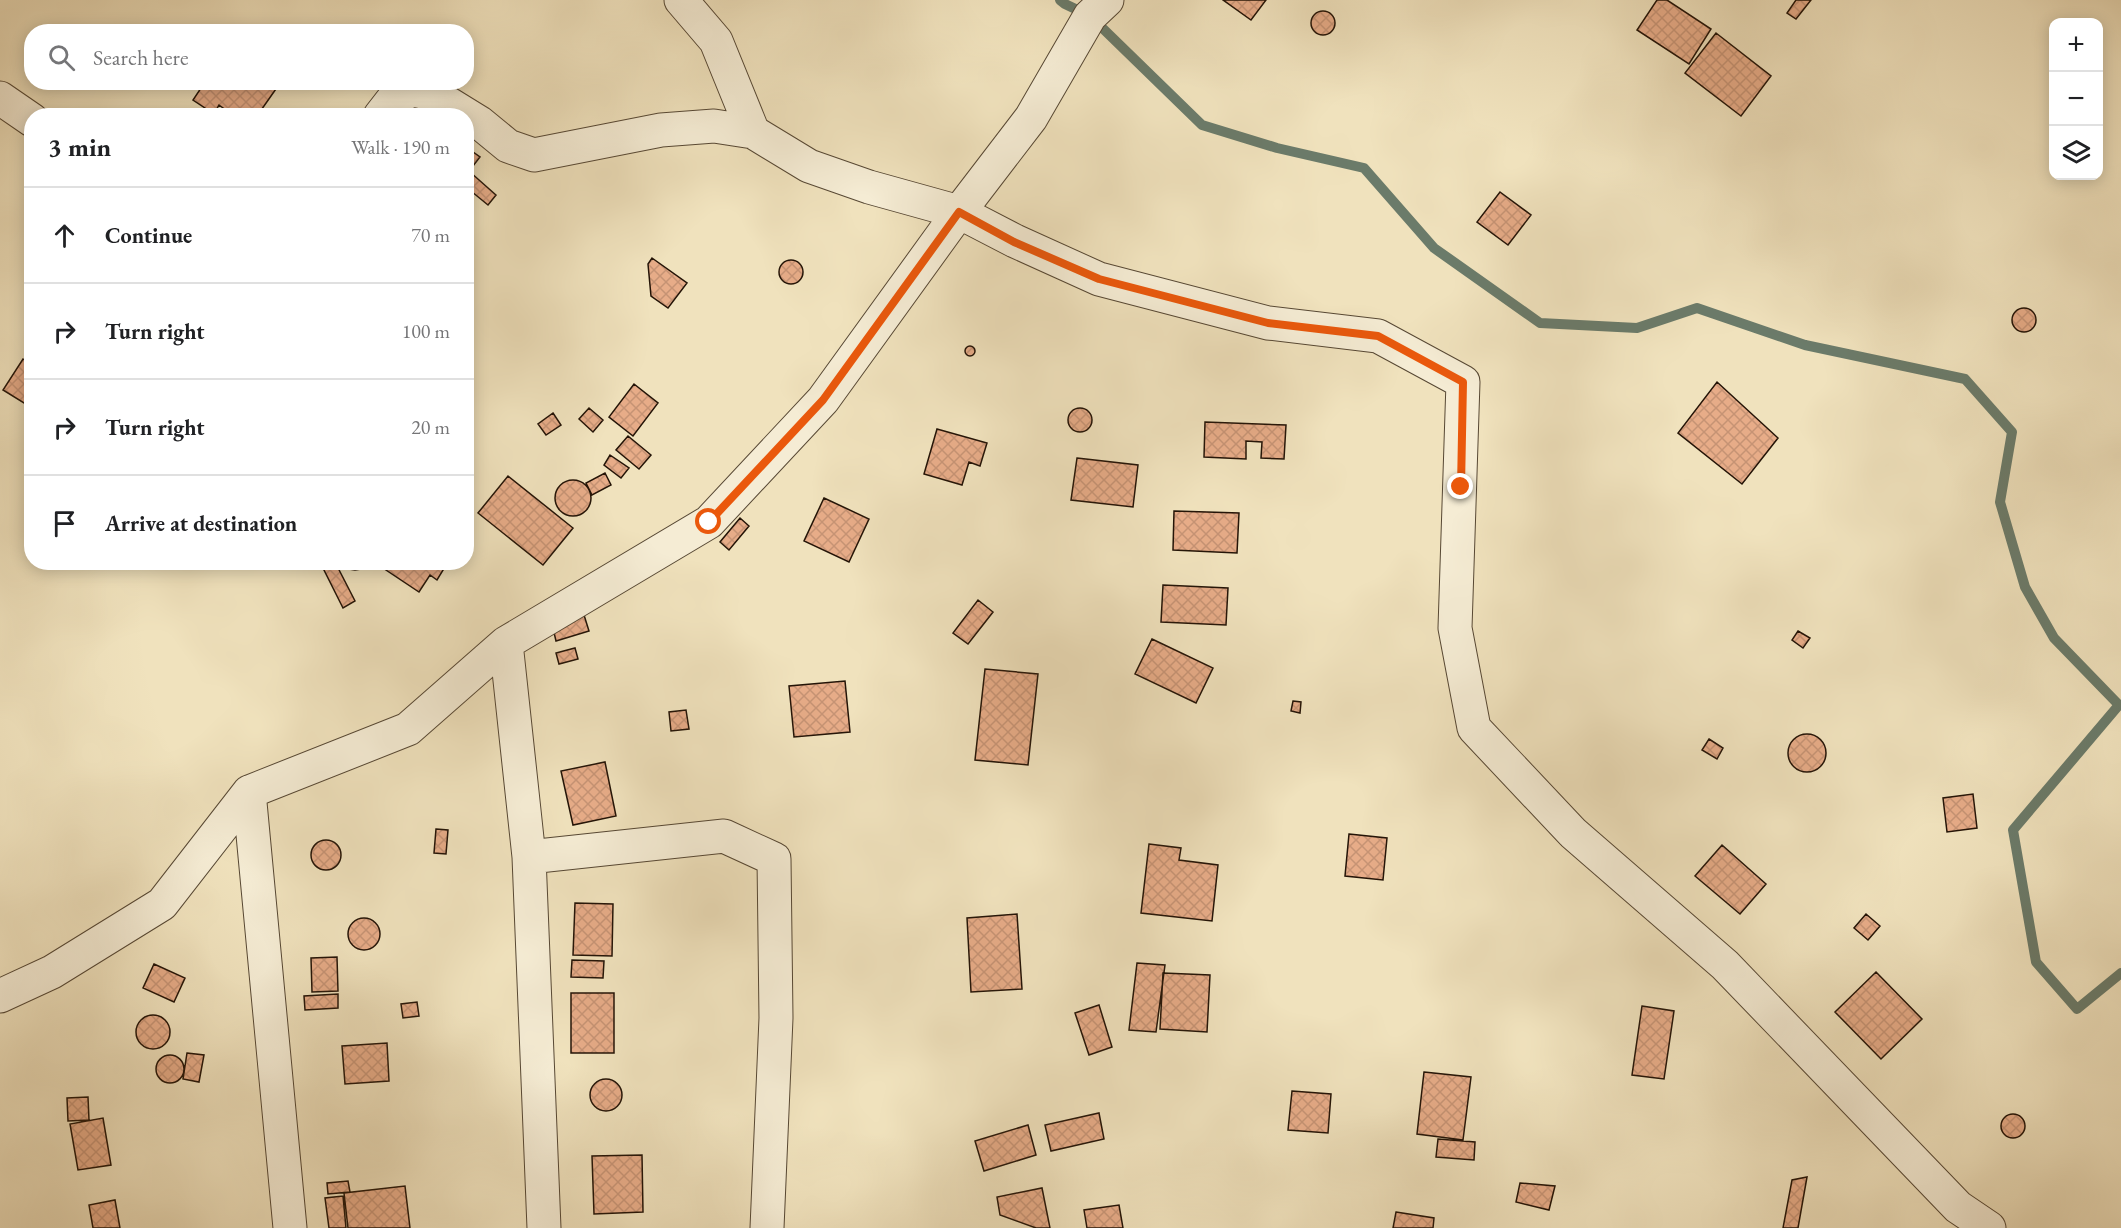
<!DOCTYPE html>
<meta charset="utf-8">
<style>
body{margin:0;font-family:"EB Garamond",serif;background:#f2f2f2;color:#202124}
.controls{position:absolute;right:18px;top:18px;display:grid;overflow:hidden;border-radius:12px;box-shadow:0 3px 15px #0003}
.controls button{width:54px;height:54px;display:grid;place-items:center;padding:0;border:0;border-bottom:2px solid #e0e0e0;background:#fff;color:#202124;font:30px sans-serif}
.stop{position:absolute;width:18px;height:18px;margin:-14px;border:4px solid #ea580c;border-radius:50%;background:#fff}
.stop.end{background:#ea580c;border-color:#fff;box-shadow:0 2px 6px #0008}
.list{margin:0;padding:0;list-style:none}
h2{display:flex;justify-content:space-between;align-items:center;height:78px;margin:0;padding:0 24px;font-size:26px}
h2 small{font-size:20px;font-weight:400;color:#757577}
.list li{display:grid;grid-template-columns:39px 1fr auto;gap:18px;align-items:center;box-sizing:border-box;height:96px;padding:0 24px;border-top:2px solid #e0e0e0}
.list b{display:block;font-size:22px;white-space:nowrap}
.list em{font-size:20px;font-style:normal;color:#757577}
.icon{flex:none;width:33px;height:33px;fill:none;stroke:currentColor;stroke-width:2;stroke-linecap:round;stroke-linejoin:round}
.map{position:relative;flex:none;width:2121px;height:1228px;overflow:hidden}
.search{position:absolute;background:#fff;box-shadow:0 3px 15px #0003;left:24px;top:24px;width:450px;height:66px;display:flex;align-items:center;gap:15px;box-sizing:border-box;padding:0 21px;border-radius:24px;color:#757577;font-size:22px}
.panel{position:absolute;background:#fff;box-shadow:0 3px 15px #0003;left:24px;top:108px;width:450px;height:462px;border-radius:24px}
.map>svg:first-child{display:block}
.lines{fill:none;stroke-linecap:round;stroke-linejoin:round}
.stream{stroke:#6b7b6a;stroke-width:10}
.building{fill:url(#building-cross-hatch);stroke:#241407;stroke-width:1.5}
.street-casing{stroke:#574834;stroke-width:35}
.street{stroke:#f5ecd4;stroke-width:33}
.route{stroke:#ea580c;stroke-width:8}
</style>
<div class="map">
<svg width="2121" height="1228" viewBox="0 0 2121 1228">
<defs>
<pattern id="building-cross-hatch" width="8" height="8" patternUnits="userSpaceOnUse" patternTransform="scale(1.5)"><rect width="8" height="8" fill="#e7ac88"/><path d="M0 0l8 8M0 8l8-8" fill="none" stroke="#c69374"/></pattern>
</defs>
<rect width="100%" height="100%" fill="#f0e2bd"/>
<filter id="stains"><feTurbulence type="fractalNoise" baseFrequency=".00333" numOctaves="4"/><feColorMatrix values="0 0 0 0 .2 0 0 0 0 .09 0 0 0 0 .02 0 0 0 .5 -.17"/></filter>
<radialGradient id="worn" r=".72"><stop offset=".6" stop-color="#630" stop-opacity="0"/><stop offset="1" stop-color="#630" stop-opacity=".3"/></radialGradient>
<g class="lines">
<!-- stream -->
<path class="stream" d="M1060 0 1065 4 1090 16 1202 125 1277 148 1364 168 1434 248 1540 323 1637 328 1697 308 1805 345 1965 379 2012 432 2000 502 2025 587 2054 638 2119 705 2013 830 2036 962 2077 1009 2121 973"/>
</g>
<!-- building -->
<path class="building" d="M1223 0H1266L1251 20Z
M1657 0H1667L1711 29 1689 64 1637 30Z
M1796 0H1811L1796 19 1787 13Z
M1311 23a12 12 0 1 1 24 0a12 12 0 1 1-24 0Z
M1716 33 1771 76 1741 116 1685 73Z
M205 82H274L278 86 257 116H234L219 105 214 114 193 100Z
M466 147 480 157 473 166 466 161Z
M470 172 496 195 488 205 466 187V176Z
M1500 192 1531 215 1508 245 1477 222Z
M652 258 687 283 668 308 651 296 648 264Z
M779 272a12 12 0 1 1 24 0a12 12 0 1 1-24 0Z
M2012 320a12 12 0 1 1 24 0a12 12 0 1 1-24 0Z
M965 351a5 5 0 1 1 10 0a5 5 0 1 1-10 0Z
M23 359 32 365V408L3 390Z
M1717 382 1778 438 1742 484 1678 433Z
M634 384 658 403 633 436 609 417Z
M1068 420a12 12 0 1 1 24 0a12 12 0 1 1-24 0Z
M589 408 603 420 593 432 579 419Z
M553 413 561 425 546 435 538 424Z
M1205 422 1286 425 1284 459 1261 458 1262 442 1246 441V459L1204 457Z
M937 429 987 443 980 466 969 462 962 485 924 474Z
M628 436 651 455 639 469 616 450Z
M610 455 629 468 621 478 604 465Z
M1077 458 1138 465 1133 507 1071 500Z
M605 473 611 485 592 495 586 483Z
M508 476 573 528 543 565 478 513Z
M555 498a18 18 0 1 1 36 0a18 18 0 1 1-36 0Z
M824 498 869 519 849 562 804 541Z
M1174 511 1239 513 1237 553 1173 550Z
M740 518 749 526 729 550 720 542Z
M335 562 355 601 343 608 323 568Z
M341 562H368L361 569 355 570 349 569Z
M378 562H448L437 580 430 575 419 592 377 564Z
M1163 585 1228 588 1226 625 1161 622Z
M978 600 993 612 968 644 953 633Z
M584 615 589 631 556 641 552 624Z
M1798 631 1810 638 1803 648 1792 640Z
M1152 639 1213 668 1196 703 1135 674Z
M575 648 578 659 559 664 556 653Z
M985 669 1038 674 1028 765 975 760Z
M845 681 850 732 794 737 789 686Z
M1293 701 1301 702 1300 713 1291 711Z
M686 710 689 729 671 731 669 712Z
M1788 753a19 19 0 1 1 38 0a19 19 0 1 1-38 0Z
M1709 739 1723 748 1717 759 1702 750Z
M605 762 616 816 573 825 561 771Z
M1973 794 1977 828 1947 832 1943 798Z
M436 829 448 830 446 854 434 853Z
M1349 834 1387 838 1383 880 1345 876Z
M311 855a15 15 0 1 1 30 0a15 15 0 1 1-30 0Z
M1149 844 1181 848 1179 860 1218 865 1212 921 1141 913Z
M1722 845 1766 884 1740 914 1695 876Z
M575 903 613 904 612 956 573 955Z
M1017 914 1022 989 971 992 967 918Z
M1866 914 1880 926 1868 940 1854 928Z
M348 934a16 16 0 1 1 32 0a16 16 0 1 1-32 0Z
M337 957 338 991 312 992 311 958Z
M572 960 604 961 603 978 571 977Z
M1137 963 1165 965 1156 1032 1129 1030Z
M154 964 185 978 174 1002 143 988Z
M1876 972 1922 1019 1881 1059 1835 1012Z
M1163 973 1210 975 1207 1032 1160 1029Z
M571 993H614V1053H571Z
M338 994V1008L305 1010 304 996Z
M417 1002 419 1016 403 1018 401 1004Z
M1099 1005 1112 1047 1089 1055 1075 1013Z
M1642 1006 1674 1011 1664 1079 1632 1075Z
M136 1032a17 17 0 1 1 34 0a17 17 0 1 1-34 0Z
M387 1043 389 1081 345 1084 342 1046Z
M187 1053 204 1055 199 1082 183 1079Z
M156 1069a14 14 0 1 1 28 0a14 14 0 1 1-28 0Z
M1424 1072 1471 1077 1463 1140 1417 1134Z
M590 1095a16 16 0 1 1 32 0a16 16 0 1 1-32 0Z
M1292 1091 1331 1094 1328 1133 1288 1130Z
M88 1097 89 1120 68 1121 67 1098Z
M1099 1113 1104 1139 1051 1151 1045 1125Z
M2001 1126a12 12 0 1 1 24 0a12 12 0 1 1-24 0Z
M103 1118 111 1165 78 1170 70 1124Z
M1028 1125 1036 1155 984 1171 975 1141Z
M1438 1139 1475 1142 1474 1160 1436 1157Z
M642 1155 643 1212 594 1214 592 1156Z
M1807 1177 1798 1228H1783L1792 1180Z
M348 1181 350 1192 328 1194 327 1183Z
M1520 1183 1555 1186 1549 1210 1516 1202Z
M405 1186 410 1228H348L344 1193Z
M1042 1188 1050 1228H1036L1000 1215 997 1197Z
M343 1196 346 1228H329L325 1198Z
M115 1200 120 1228H93L89 1205Z
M1119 1205 1123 1228H1087L1084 1210Z
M1396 1212 1434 1218 1433 1228H1393Z"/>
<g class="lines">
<defs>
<path id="street" d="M681 0 716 41 753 132
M0 98 32 120
M380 116 394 98 413 90 433 94 480 123 508 146 534 155 661 130 714 126 753 132 809 166 869 187 959 212 1015 241 1099 279 1268 323 1378 336 1463 382 1455 628 1474 728 1573 833 1725 965 1958 1207 1989 1228
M506 643 529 857 544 1228
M249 792 290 1228
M529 857 724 836 774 859 776 1018 767 1228
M0 996 52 972 162 904 249 792 408 729 506 643 709 522 823 400 959 212 1031 118 1090 16 1107 0"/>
</defs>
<!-- street casing -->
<use href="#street" class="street-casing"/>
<!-- street -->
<use href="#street" class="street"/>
</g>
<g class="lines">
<!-- route -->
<path class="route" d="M709 522 823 400 959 212 1014 242 1099 279 1268 323 1378 336 1463 382 1461 487"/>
</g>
<rect width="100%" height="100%" filter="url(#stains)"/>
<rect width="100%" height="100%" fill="url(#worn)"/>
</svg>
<div class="controls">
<button>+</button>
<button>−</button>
<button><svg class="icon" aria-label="layers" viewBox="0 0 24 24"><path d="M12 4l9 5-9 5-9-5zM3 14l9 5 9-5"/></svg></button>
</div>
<div class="stop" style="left:709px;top:522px"></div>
<div class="stop end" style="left:1461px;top:487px"></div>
<div class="search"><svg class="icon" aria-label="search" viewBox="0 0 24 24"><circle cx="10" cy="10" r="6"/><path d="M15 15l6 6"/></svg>Search here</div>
<section class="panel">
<h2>3 min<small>Walk · 190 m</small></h2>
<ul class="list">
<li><svg class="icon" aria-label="ahead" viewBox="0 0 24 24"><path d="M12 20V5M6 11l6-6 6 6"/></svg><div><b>Continue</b></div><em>70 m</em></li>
<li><svg class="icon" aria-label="right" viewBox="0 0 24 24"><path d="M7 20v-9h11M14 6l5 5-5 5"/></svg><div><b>Turn right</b></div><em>100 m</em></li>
<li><svg class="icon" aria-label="right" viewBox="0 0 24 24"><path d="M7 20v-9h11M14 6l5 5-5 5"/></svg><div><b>Turn right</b></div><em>20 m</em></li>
<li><svg class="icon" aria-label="arrive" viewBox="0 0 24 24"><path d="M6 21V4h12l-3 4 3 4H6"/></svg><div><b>Arrive at destination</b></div></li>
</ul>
</section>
</div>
